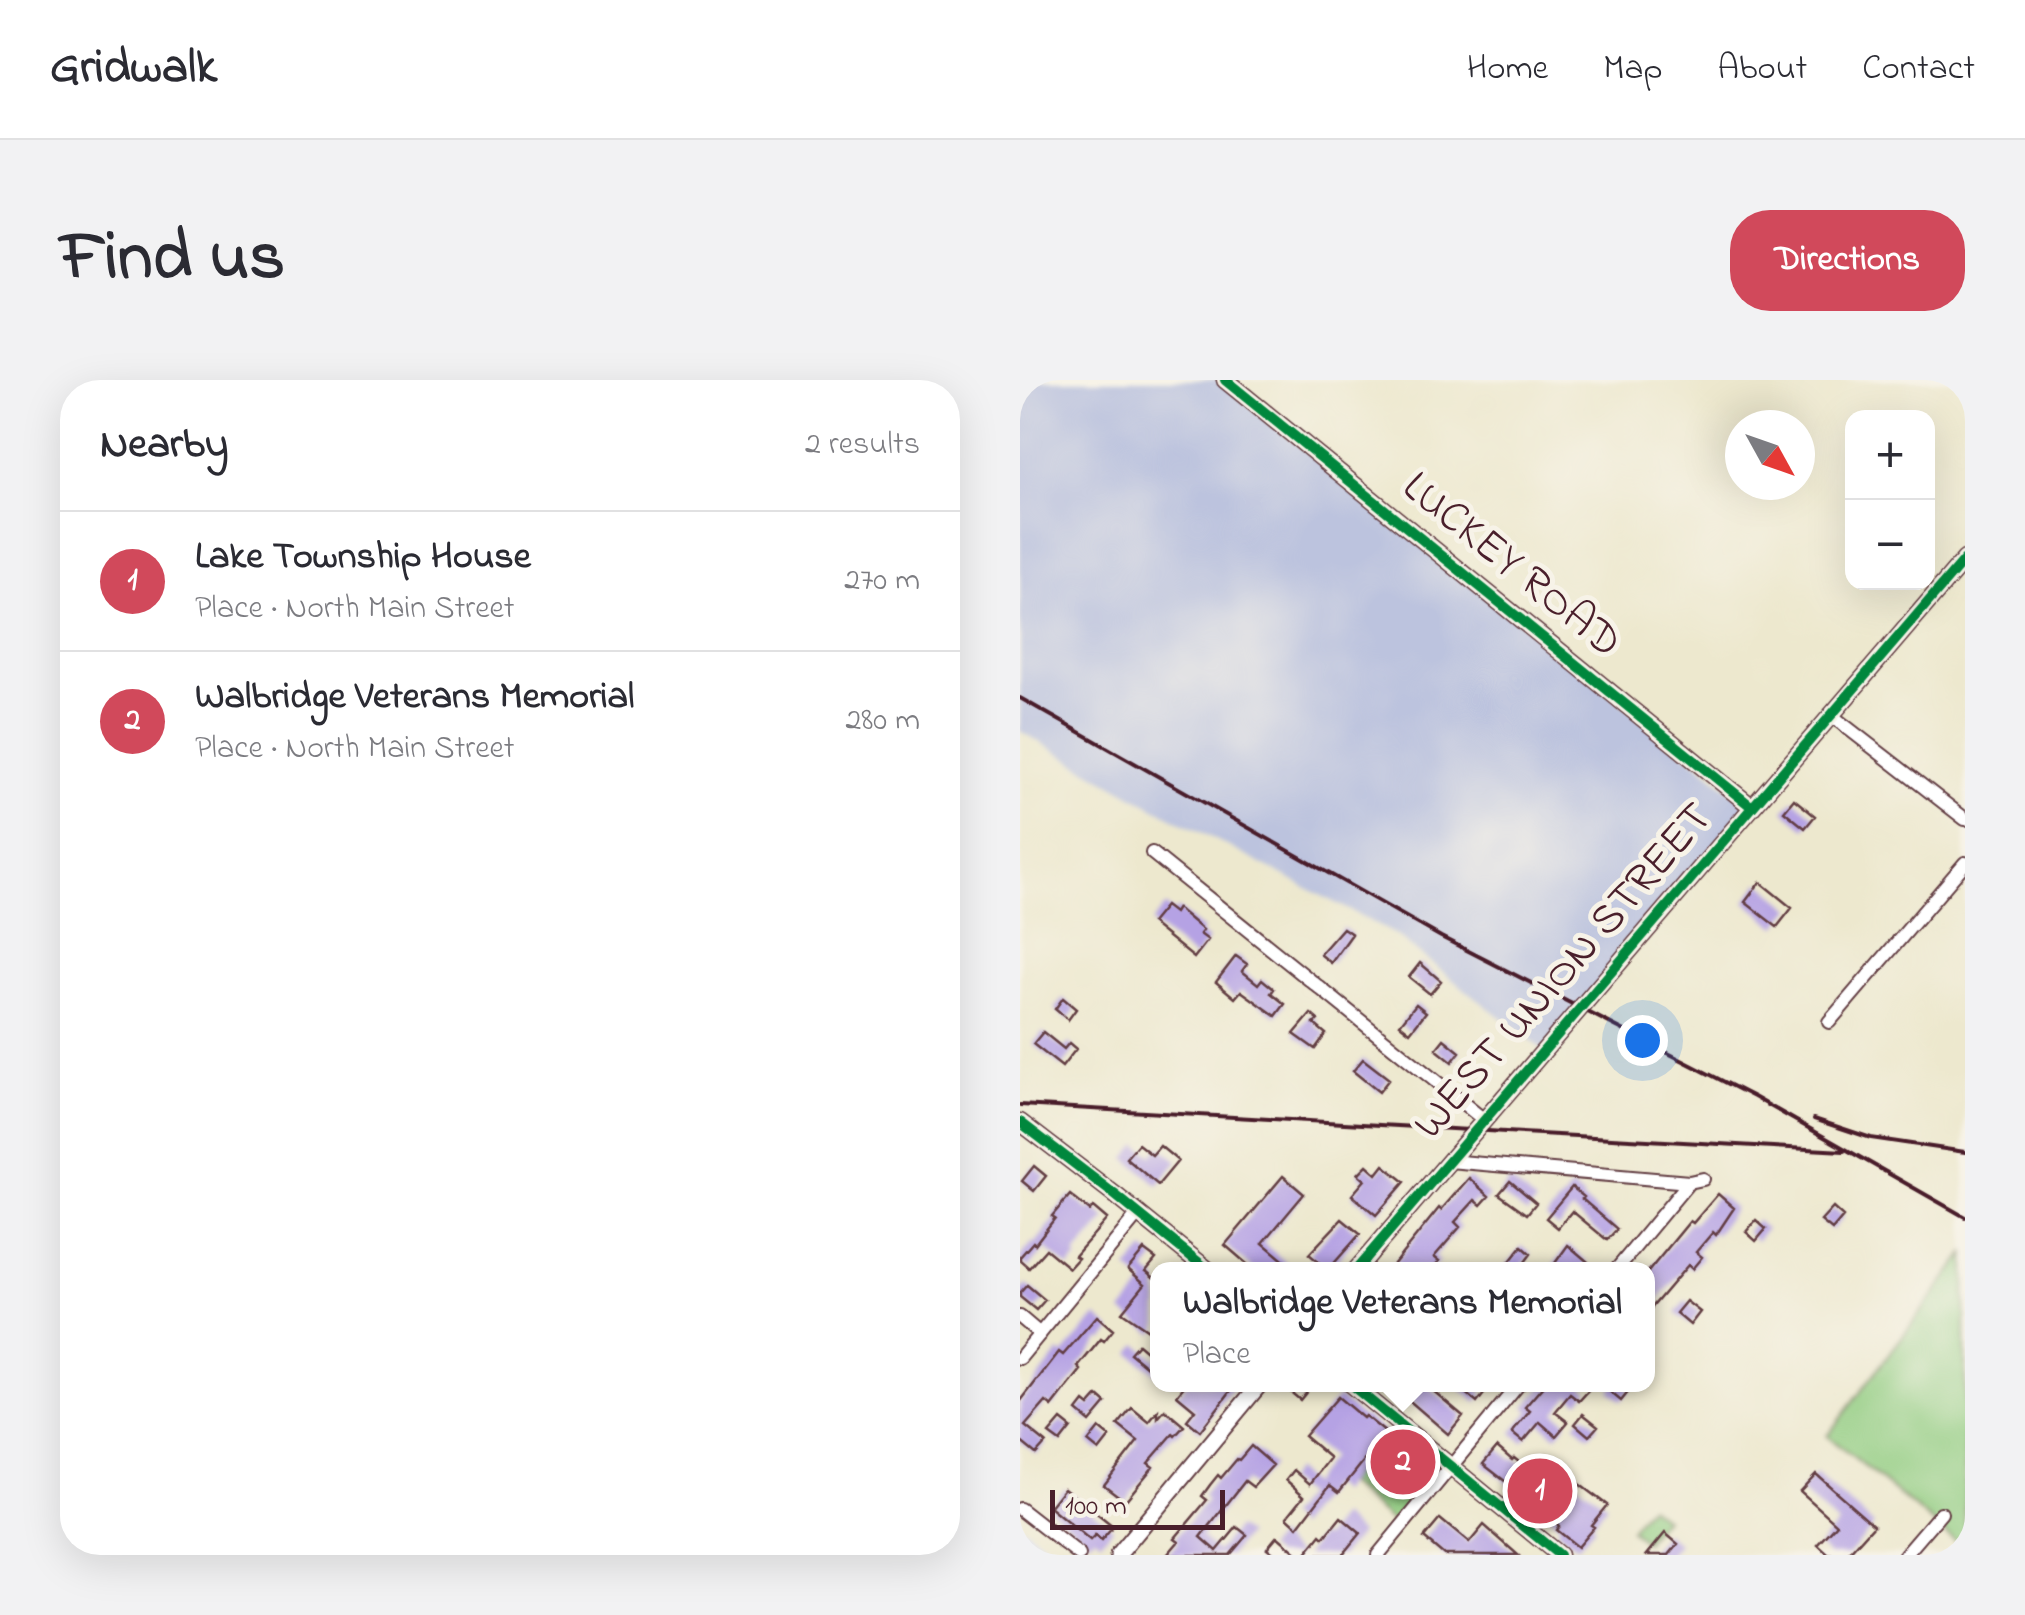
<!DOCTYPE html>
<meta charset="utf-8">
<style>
body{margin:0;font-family:"Indie Flower",sans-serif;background:#f2f2f3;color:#2b2b33}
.controls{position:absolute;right:30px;top:30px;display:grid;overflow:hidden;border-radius:20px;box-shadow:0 10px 40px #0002}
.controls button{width:90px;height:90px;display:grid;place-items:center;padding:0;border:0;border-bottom:2px solid #e1e1e2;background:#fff;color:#2b2b33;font:50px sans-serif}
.compass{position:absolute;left:705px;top:30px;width:90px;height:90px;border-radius:50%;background:#fff;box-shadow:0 10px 40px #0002;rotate:130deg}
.scale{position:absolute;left:30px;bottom:25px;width:175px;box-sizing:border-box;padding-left:10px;border:5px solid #4a1f2b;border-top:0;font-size:28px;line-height:35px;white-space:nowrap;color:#4a1f2b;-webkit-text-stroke:8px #f7f3e8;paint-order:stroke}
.you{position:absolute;left:622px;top:660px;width:35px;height:35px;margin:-25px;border:8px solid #fff;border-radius:50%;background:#1a73e8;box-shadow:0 0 0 15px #1a73e833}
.badge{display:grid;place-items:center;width:65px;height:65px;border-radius:50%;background:#d1495b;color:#fff;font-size:32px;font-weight:700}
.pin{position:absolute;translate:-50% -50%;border:5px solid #fff;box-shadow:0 2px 10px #0006}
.popup{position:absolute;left:130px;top:882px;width:505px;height:130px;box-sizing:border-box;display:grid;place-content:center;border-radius:20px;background:#fff;filter:drop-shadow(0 2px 8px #0005);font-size:32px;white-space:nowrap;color:#7c7c81}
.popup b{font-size:38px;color:#2b2b33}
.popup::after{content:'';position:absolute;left:50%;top:100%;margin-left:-20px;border:20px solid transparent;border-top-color:#fff}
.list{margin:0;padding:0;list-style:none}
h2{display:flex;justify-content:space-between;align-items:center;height:130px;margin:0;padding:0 40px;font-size:42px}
h2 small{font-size:32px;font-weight:400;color:#7c7c81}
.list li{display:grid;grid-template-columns:65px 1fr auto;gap:30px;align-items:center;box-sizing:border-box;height:140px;padding:0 40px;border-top:2px solid #e1e1e2}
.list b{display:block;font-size:38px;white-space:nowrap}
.list p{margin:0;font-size:32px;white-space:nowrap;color:#7c7c81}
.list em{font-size:32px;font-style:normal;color:#7c7c81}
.map{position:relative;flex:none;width:945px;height:1175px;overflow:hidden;border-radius:40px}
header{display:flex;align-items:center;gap:60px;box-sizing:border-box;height:140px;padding:0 50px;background:#fff;border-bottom:2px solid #e1e1e2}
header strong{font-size:48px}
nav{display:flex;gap:55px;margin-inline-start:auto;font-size:35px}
.intro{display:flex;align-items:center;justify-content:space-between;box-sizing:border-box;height:240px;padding:0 60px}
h1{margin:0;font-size:70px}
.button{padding:25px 45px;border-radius:40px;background:#d1495b;color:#fff;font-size:35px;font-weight:700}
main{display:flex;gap:60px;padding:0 60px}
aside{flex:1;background:#fff;border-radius:40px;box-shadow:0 10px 40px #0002}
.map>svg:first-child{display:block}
.built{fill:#d2d9f9}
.industrial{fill:#bcc3de}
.green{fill:#90cc80;stroke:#6d7656;stroke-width:2.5}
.building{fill:#b5a2e4}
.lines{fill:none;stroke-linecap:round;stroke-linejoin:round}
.minor-casing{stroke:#623d43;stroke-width:16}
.tertiary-casing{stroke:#623d43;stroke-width:19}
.minor{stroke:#fff;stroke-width:12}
.tertiary{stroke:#fff;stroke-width:15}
.rail{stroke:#4a1f2b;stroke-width:4}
.cycleway-casing{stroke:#f7f3e8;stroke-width:16}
.cycleway{stroke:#00873e;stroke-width:10}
.labels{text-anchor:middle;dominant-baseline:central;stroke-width:10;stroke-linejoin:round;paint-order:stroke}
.street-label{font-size:45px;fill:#4a1f2b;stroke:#f7f3e8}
</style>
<header>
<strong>Gridwalk</strong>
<nav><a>Home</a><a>Map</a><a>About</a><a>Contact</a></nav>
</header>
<div class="intro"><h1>Find us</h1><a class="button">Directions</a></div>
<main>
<aside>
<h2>Nearby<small>2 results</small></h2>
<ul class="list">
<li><span class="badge">1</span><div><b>Lake Township House</b><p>Place · North Main Street</p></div><em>270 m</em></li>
<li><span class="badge">2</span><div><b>Walbridge Veterans Memorial</b><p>Place · North Main Street</p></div><em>280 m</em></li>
</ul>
</aside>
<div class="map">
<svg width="945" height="1175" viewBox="0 0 945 1175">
<rect width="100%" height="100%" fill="#f7f3e8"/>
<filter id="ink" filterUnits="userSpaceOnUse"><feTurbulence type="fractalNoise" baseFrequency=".01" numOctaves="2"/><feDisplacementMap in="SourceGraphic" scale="20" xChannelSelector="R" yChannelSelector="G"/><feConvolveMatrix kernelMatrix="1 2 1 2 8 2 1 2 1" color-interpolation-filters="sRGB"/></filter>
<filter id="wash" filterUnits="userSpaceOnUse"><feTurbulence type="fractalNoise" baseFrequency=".0048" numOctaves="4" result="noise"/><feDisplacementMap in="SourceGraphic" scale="40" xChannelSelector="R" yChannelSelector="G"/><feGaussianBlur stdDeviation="2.25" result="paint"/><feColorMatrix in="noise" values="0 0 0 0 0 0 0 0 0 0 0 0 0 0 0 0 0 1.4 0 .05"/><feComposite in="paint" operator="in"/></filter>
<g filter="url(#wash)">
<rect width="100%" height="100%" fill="#ede8ce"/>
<!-- built -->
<path class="built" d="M0 1145 37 1175H0Z"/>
<!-- industrial -->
<path class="industrial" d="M0 0H197L732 427 524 671 374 554 133 427 0 351Z"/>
<!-- green -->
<path class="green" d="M945 874V1169L807 1056Z
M366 1053 415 1093 374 1144 326 1103Z
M629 1126 644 1138 625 1162 610 1150Z"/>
<g id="blocks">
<!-- building -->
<path class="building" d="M774 419 795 436 785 448 764 431Z
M740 502 772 528 757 547 725 522Z
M145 526 154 533 157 528 183 550 180 554 188 560 174 578 131 543Z
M323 548 332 554 311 583 300 574Z
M216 576 227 584 222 591 238 604 242 599 254 609 251 613 265 624 256 636 221 611 215 618 196 602Z
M400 583 421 601 410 614 389 597Z
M43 618 56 629 48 640 35 629Z
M396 624 406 632 390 652 380 644Z
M291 634 298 640 294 644 306 654 295 669 274 654Z
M23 652 44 669 49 663 56 669 42 687 13 664Z
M424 659 440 672 432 682 416 669Z
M343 679 369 699 359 712 333 691Z
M118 764 132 775 140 766 158 781 138 805 106 778Z
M347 785 357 794 364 785 385 802 356 835 332 815 345 800 338 794Z
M14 786 26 796 14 811 2 801Z
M263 796 284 814 243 863 275 890H234L205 865Z
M449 798 469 816 461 825 455 820 435 842 440 847 414 877 419 881 411 890H369L419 828 421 830Z
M490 801 516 823 507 834 479 814Z
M552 807 564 817 562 819 597 849 587 860 552 831 538 848 526 838Z
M698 814 714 828 696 855 693 852 676 872 682 877 672 889 668 885 628 932V892L670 841 673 843Z
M50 815 70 831 73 827 87 839 55 876 58 878 49 888 26 869 9 888 0 880V877L13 862 15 864 35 838 32 836Z
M813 828 823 837 812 850 801 841Z
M322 839 340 854 308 890 289 874Z
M736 840 746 849 736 861 726 852Z
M548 865 568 882 562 890H530Z
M502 866 511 874 499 890H483Z
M124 870 136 879 126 891 138 901V949L134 954 102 932 125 904 108 889Z
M7 905 25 920 16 930 0 917V913Z
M666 921 680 932 670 945 656 933Z
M77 936 93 950 84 961 81 959 58 987 61 990 32 1027 26 1022 5 1046 26 1063 16 1074 0 1061V1022L39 972 43 975Z
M118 964 138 981V996L110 973Z
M166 1004H216L180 1051 167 1040 175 1030 157 1015Z
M261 1004H293L280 1020Z
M370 1004H405L443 1036 428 1054Z
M435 1004H453L464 1014 457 1023Z
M525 1004H562L569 1010 559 1021 550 1014 535 1032 548 1042 536 1056 520 1042 503 1062 492 1053 510 1031 505 1027Z
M594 1004H603L610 1010 601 1021 589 1011Z
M78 1016 86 1023 70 1042 57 1031 64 1022 69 1026Z
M318 1017 343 1038 345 1036 366 1053 319 1112 310 1105 278 1147 267 1137 284 1116 266 1100 274 1090 290 1104 310 1078 284 1056Z
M112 1028 129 1042 138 1031V1038L145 1030 164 1046 155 1056 153 1054 128 1083 133 1087 105 1121 84 1105 118 1061 98 1045Z
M563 1034 578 1046 569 1056 555 1044Z
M41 1040 51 1048 40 1062 29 1054Z
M79 1048 90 1057 79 1071 68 1062Z
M231 1066 253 1085 233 1107 225 1101 181 1157 197 1171 217 1147 227 1155 210 1175H147L159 1161 155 1158 187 1120 182 1116 190 1105 198 1095 201 1098 217 1079 219 1080Z
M477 1067 492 1080 494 1078 505 1087 490 1105 463 1084Z
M524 1094 541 1110 544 1106 548 1110 555 1101 587 1125 571 1145 574 1147 557 1167 536 1150 539 1146 528 1134 505 1117Z
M796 1094 854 1145 827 1175H809L798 1165 817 1144 780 1111Z
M44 1108 93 1147 81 1161 75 1156 70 1161 29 1127Z
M321 1137 340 1153 322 1175H285L301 1155 304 1158Z
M420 1139 449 1163 464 1145 498 1175H424L404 1158Z
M645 1153 658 1164 649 1175H627Z
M257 1156 279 1175H256L247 1168Z"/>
</g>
</g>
<g filter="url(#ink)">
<use href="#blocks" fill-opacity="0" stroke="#623d43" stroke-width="2.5"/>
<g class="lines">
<defs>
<path id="minor" d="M811 335 945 439
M132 473 464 740
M809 642 945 483
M429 781 669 802 683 799
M596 890 669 802
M0 937 20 954
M0 978 119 833
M0 1129 59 1175
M358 1175 499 1004
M885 1175 921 1133"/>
<path id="tertiary" d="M205 0 732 427
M0 742 94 814 188 890
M336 890 945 179
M330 1004 539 1175
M98 1175 240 1004"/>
</defs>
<!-- minor casing -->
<use href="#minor" class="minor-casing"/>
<!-- tertiary casing -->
<use href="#tertiary" class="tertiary-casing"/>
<!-- minor -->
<use href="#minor" class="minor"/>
<!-- tertiary -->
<use href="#tertiary" class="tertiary"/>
<!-- rail -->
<path class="rail" d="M0 318 421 557 734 717 945 837
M0 725 824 771
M794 739 851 758 945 772"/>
<defs>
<path id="cycleway" d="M205 0 732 427
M0 742 94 814 188 890
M336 890 945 179
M330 1004 539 1175"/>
</defs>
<!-- cycleway casing -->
<use href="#cycleway" class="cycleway-casing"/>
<!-- cycleway -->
<use href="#cycleway" class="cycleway"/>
</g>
</g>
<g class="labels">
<!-- street labels -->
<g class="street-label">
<text transform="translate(491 186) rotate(39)">LUCKEY ROAD</text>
<text transform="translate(544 592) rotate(-49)">WEST UNION STREET</text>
</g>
</g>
</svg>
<div class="controls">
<button>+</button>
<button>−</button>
</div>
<svg class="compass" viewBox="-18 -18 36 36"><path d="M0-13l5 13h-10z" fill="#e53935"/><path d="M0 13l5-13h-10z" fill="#7c7c81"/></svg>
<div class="scale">100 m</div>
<div class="you"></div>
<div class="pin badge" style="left:520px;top:1111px">1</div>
<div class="pin badge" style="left:383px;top:1082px">2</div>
<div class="popup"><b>Walbridge Veterans Memorial</b>Place</div>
</div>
</main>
